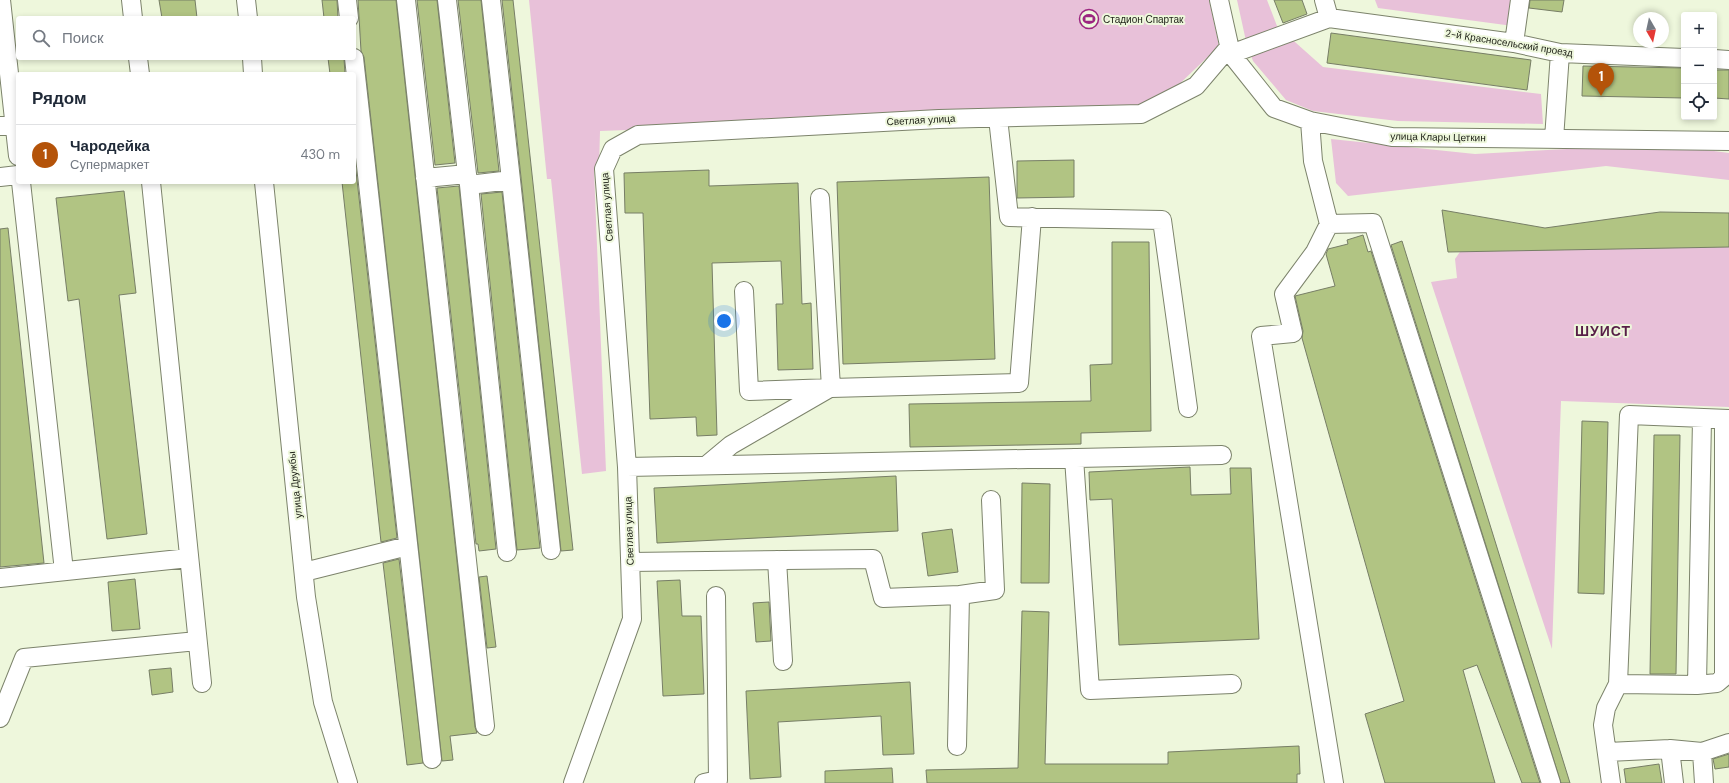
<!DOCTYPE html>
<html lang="ru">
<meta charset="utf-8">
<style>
body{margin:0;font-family:"DM Sans",sans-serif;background:#f2f2f3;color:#1f2937}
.controls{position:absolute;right:12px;top:12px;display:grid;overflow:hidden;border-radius:4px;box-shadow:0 2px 6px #0003}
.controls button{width:36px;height:36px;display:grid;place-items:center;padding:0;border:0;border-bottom:1px solid #e0e1e3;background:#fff;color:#1f2937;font:20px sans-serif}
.compass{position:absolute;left:1633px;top:12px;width:36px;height:36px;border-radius:50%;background:#fff;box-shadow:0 2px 6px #0003;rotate:171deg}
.you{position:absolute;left:724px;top:321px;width:14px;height:14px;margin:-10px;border:3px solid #fff;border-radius:50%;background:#1a73e8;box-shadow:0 0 0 6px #1a73e833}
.badge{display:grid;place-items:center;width:26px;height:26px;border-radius:50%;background:#b45309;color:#fff;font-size:13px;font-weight:700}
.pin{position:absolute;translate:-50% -33px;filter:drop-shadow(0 1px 2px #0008)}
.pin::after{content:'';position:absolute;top:21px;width:14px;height:12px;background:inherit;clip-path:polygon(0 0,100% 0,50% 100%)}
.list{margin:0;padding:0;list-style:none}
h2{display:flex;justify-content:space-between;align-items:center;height:52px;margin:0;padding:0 16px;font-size:17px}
h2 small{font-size:13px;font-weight:400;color:#747a83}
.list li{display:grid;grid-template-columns:26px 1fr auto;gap:12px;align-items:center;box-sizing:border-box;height:60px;padding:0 16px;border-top:1px solid #e0e1e3}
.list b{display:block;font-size:15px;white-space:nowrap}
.list p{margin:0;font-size:13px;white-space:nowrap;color:#747a83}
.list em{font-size:13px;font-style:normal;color:#747a83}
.icon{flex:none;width:22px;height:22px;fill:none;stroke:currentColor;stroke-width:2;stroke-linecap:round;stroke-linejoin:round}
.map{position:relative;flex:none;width:1729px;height:783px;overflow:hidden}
.search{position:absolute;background:#fff;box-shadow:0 2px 6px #0003;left:16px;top:16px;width:340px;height:44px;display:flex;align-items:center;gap:10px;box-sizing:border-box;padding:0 14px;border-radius:4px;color:#747a83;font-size:15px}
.panel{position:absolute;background:#fff;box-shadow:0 2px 6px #0003;left:16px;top:72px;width:340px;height:112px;border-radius:4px}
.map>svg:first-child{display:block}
.green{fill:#e8c1d9}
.building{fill:#b1c483;stroke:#777e66}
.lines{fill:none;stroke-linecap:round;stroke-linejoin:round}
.minor-casing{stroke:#7c836b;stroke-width:20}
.minor{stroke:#fff;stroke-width:18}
.labels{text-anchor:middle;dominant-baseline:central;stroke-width:4;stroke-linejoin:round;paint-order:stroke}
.poi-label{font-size:10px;fill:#21241a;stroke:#eef7dc;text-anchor:start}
.street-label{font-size:10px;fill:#21241a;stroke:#eef7dc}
.district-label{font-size:14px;font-weight:bold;letter-spacing:1px;fill:#571e47;stroke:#eef7dc}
</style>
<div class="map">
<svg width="1729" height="783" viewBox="0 0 1729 783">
<rect width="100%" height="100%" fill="#eef7dc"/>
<!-- green -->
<path class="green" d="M529 0H1209L1219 46 1170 93 1143 106 1119 112 600 131 599 169 594 170 606 471 582 474 551 179H547Z
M1237 0H1267L1277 26 1323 67 1541 94 1543 124 1398 121 1313 111 1286 100 1253 61 1246 41Z
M1375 0H1516L1513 26 1378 8Z
M1331 139 1475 154 1661 144 1729 153V180L1606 166 1348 196 1336 183Z
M1471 236 1729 242V407L1561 401 1552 649 1431 282 1457 278 1455 259Z"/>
<!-- building -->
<path class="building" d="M159 0H195L197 18H162Z
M322 0H337L338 18H324Z
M358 0H396L475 727 477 733 450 736 453 760 442 761 364 57 361 51Z
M417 0H437L455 163 435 165Z
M458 0H481L499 171 478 173Z
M502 0H513L573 550 561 551Z
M1274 0H1302L1307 14 1283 23Z
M1530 0H1564L1562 12 1529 8Z
M1331 33 1531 60 1527 90 1327 63Z
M328 58H344L345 74H330Z
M1583 66 1684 68V98L1582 96Z
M1714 70H1729V99L1714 98Z
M354 153 397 538 381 542 342 182H354Z
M1074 160V197L1017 198V161Z
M709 170V186L798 183 802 304 811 303 813 369 778 370 776 304H783L781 261 712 263 717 435 697 436 696 417 650 419 643 213H625L624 173Z
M989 177 995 359 843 364 837 182Z
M459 186 496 549 479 551 478 544H476L437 188Z
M124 191 136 293 119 295 147 534 107 539 79 299 68 301 56 198Z
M502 192 540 548 517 550 481 194Z
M1442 210 1545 228 1660 212 1729 213V247L1448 252Z
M8 228 44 563 0 567V229Z
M1363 235 1368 252 1371 251 1540 783H1522L1477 665 1463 670 1495 783H1385L1365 714 1404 701 1302 338 1303 331 1295 296 1335 286 1326 254 1328 249 1348 244 1347 240Z
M1402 241 1570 783H1561L1391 245Z
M1112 242H1149L1151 431 1081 433V444L910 447 909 404 1091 401 1090 365 1112 364Z
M1582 421 1608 422 1604 594 1578 593Z
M1654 435H1680L1676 674H1650Z
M1190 467 1191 495 1231 494 1230 468H1251L1259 639 1119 645 1112 499 1090 500 1089 472Z
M896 476 898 531 657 543 654 488Z
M1022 483 1050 484 1049 583H1021Z
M952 529 958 572 928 576 922 533Z
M399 559 423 763 407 765 383 563Z
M487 576 496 647 487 648 479 577Z
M135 579 140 629 112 631 108 582Z
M680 580 682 616H701L704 694 663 696 657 581Z
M769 602 771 641 756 642 753 603Z
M1022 611 1049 612 1045 764H1168V752L1299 746 1300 774H1297V783H927L926 770 1018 768Z
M171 668 173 692 152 695 149 670Z
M910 682 914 754 883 755 881 716 778 722 781 777 750 779 746 691Z
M1729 754V767L1715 769 1713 759Z
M1659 764 1662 783H1626L1624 769Z
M892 768 893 783H825V771Z"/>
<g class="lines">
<defs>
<path id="minor" d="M1 0 18 156
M131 0 133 18
M246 0 248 18
M347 0 349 18
M406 0 485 726
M447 0 467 174
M1219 0 1231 54 1274 108 1310 121 1392 137 1729 141
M1324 0 1329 18
M1514 43 1520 0
M1231 54 1329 18 1514 43 1560 53 1684 58
M138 58 140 74
M252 58 253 74
M354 58 432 759
M1714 59 1729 60
M998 118 1009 217 1162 220 1188 408
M1310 121 1313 161 1329 224 1315 252 1284 294 1293 333 1261 336 1334 783
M0 126 18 124
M1554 139 1560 53
M0 177 18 175
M425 178 467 174 469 185 511 180 491 0
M511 180 551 550
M21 182 64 571
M151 182 202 683
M264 182 306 597 323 702 348 783
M469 185 507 552
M820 198 831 388 1019 383 1032 217
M1329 224 1373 223 1551 783
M744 291 749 391 831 388
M1074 458 1090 690 1232 684
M707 465 731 445 828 389
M627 467 1222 455
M777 560 783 661
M630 562 873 559 883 598 960 595 957 746
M304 572 408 546
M0 578 189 558
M960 595 995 590 991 500
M1618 684 1697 685 1702 419
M1697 685 1717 683 1724 677V419
M0 718 24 658 197 641
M1670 749 1674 783
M1608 752 1670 749 1702 752 1729 743
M1702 752 1704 783
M573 783 632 619 627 467 604 169 613 149 638 135 939 119 1141 114 1196 86 1230 46
M704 783 718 780 716 596
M1611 783 1603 725 1606 708 1618 684 1629 415 1729 419"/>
</defs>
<!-- minor casing -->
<use href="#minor" class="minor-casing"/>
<!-- minor -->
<use href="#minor" class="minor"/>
</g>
<!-- icons -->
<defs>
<symbol id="stadium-ring" viewBox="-11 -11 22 22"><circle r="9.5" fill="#eef7dc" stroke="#9c2680" stroke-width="1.5"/><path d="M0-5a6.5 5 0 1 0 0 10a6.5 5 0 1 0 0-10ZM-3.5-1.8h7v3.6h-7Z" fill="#9c2680"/></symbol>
</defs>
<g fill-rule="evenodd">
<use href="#stadium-ring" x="1078" y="8" width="22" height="22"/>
</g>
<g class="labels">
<!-- poi labels -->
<g class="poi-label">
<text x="1103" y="19">Стадион Спартак</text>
</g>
<!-- street labels -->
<g class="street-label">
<text transform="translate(1509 43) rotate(9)">2-й Красносельский проезд</text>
<text transform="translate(921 120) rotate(-3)">Светлая улица</text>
<text transform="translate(1438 137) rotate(1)">улица Клары Цеткин</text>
<text transform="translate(607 207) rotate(-94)">Светлая улица</text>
<text transform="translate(295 485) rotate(-96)">улица Дружбы</text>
<text transform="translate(629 531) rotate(-92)">Светлая улица</text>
</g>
<!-- district labels -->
<g class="district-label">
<text x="1603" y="331">ШУИСТ</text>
</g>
</g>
</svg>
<div class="controls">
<button>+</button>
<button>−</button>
<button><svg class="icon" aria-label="locate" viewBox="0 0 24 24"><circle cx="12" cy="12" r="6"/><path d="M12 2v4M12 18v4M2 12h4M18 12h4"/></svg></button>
</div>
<svg class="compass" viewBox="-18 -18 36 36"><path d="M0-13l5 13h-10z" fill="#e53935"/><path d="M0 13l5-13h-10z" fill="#747a83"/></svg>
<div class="you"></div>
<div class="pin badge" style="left:1601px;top:96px">1</div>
<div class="search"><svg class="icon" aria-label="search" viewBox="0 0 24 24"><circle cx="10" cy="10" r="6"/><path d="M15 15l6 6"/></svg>Поиск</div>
<section class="panel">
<h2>Рядом<small></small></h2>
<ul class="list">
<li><span class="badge">1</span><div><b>Чародейка</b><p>Супермаркет</p></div><em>430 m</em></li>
</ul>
</section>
</div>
